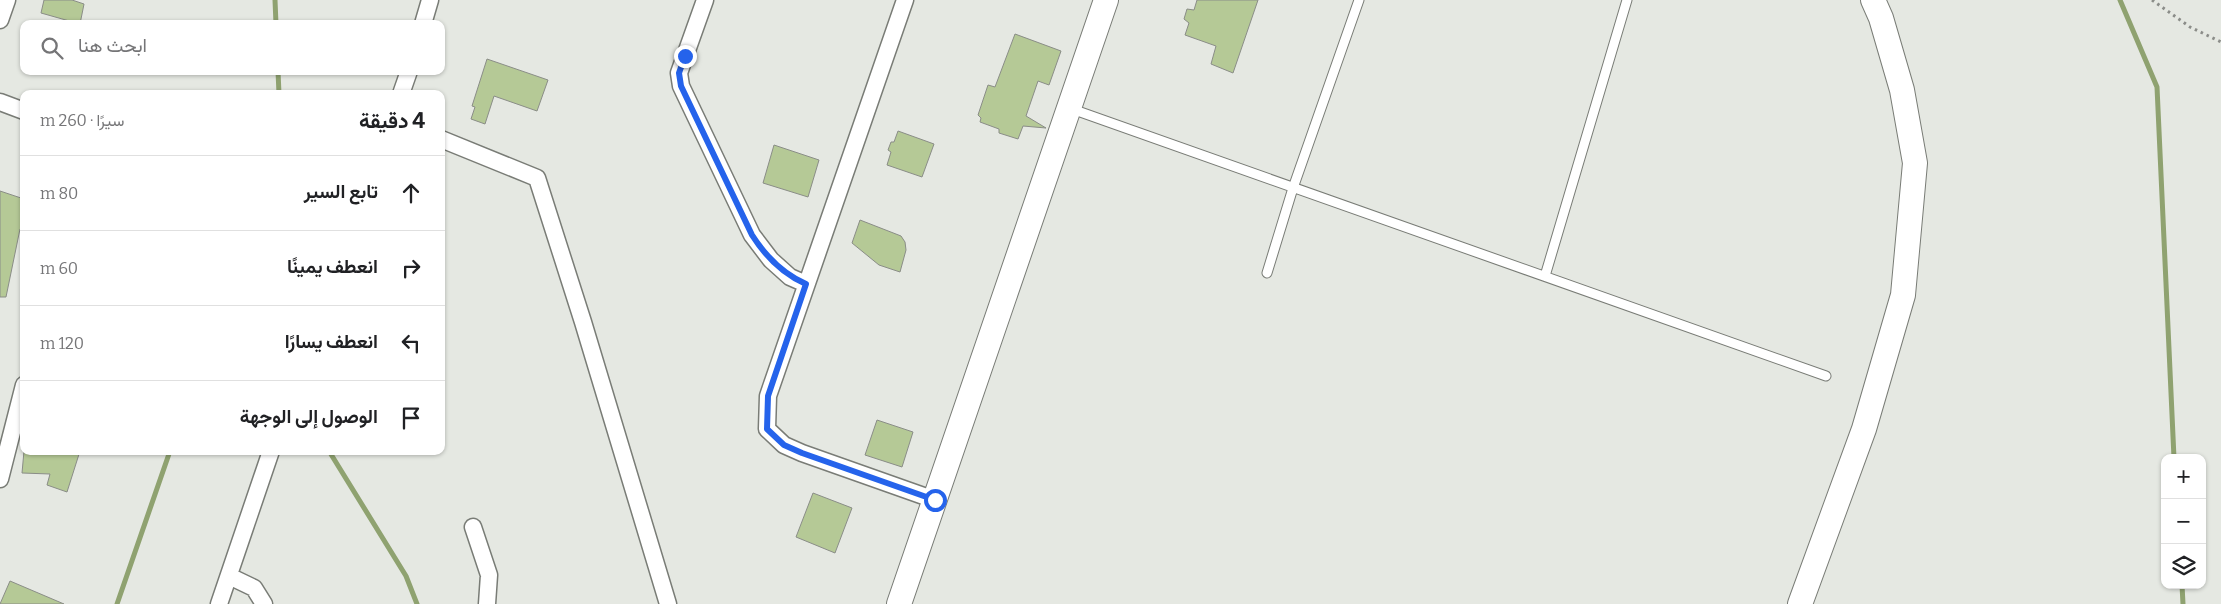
<!DOCTYPE html>
<html lang="ar">
<meta charset="utf-8">
<style>
body{margin:0;font-family:Bitter,Vazirmatn,serif;background:#f6f6f6;color:#202124;direction:rtl}
.controls{position:absolute;right:15px;bottom:15px;display:grid;overflow:hidden;border-radius:10px;box-shadow:0 1px 4px #0004}
.controls button{width:45px;height:45px;display:grid;place-items:center;padding:0;border:0;border-bottom:1px solid #e0e0e0;background:#fff;color:#202124;font:25px sans-serif}
.stop{position:absolute;width:15px;height:15px;margin:-11px;border:4px solid #2563eb;border-radius:50%;background:#fff}
.stop.end{background:#2563eb;border-color:#fff;box-shadow:0 1px 5px #0008}
.list{margin:0;padding:0;list-style:none}
h2{display:flex;justify-content:space-between;align-items:center;height:65px;margin:0;padding:0 20px;font-size:21px}
h2 small{font-size:16px;font-weight:400;color:#757577}
.list li{display:grid;grid-template-columns:32px 1fr auto;gap:15px;align-items:center;box-sizing:border-box;height:75px;padding:0 20px;border-top:1px solid #e0e0e0}
.list b{display:block;font-size:19px;white-space:nowrap}
.list em{font-size:16px;font-style:normal;color:#757577}
.icon{flex:none;width:28px;height:28px;fill:none;stroke:currentColor;stroke-width:2;stroke-linecap:round;stroke-linejoin:round}
.map{position:relative;flex:none;width:2221px;height:604px;overflow:hidden;direction:ltr}
.search{position:absolute;background:#fff;box-shadow:0 1px 4px #0004;left:20px;top:20px;width:425px;height:55px;display:flex;align-items:center;gap:12px;box-sizing:border-box;padding:0 18px;border-radius:10px;color:#757577;font-size:19px}
.panel{position:absolute;background:#fff;box-shadow:0 1px 4px #0004;left:20px;top:90px;width:425px;height:365px;border-radius:10px;direction:rtl}
.map>svg:first-child{display:block}
.lines{fill:none;stroke-linecap:round;stroke-linejoin:round}
.stream{stroke:#8fa270;stroke-width:5}
.building{fill:#b5c996;stroke:#8a8d87}
.lane-casing{stroke:#797c76;stroke-width:11}
.street-casing{stroke:#797c76;stroke-width:19}
.secondary-casing{stroke:#797c76;stroke-width:26}
.path{stroke:#8b8d89;stroke-width:3;stroke-dasharray:2.5 4;stroke-linecap:butt}
.lane{stroke:#fff;stroke-width:9}
.street{stroke:#fff;stroke-width:16}
.secondary{stroke:#fff;stroke-width:24}
.route{stroke:#2563eb;stroke-width:6}
</style>
<div class="map">
<svg width="2221" height="604" viewBox="0 0 2221 604">
<rect width="100%" height="100%" fill="#e5e8e2"/>
<g class="lines">
<!-- stream -->
<path class="stream" d="M275 0 276 24
M2120 0 2157 87 2174 458
M278 71 279 94
M329 451 406 576 417 604
M2182 585 2183 604
M117 604 170 451"/>
</g>
<!-- building -->
<path class="building" d="M44 0H72L84 4 80 24 41 13Z
M1197 0H1258L1233 73 1211 64 1216 46 1185 35 1189 23 1184 19 1187 9 1194 10Z
M1015 34 1061 51 1049 85 1038 81 1026 116 1046 128 1023 126 1018 139 999 133V129L980 122 981 118 978 115 988 85 995 87Z
M487 59 548 80 537 111 494 96 485 124 471 119 475 107 472 106Z
M898 131 934 144 922 177 887 165 891 152 888 150 891 142H894Z
M774 145 819 160 808 197 763 183Z
M0 191 24 199V230L20 229 6 297H0Z
M860 220 901 236 905 242 906 250 900 272 879 265 852 243Z
M877 420 913 432 902 467 865 455Z
M24 451H80L67 492 47 485 50 474 22 473Z
M813 493 852 508 835 553 796 537Z
M10 581 64 604H0Z"/>
<g class="lines">
<defs>
<path id="lane" d="M1069 108 1826 376
M1267 273 1293 188 1359 0
M1545 276 1627 0"/>
<path id="street" d="M705 0 679 73 681 86 752 235 771 260 790 277 806 284
M905 0 768 396 767 429 784 445 802 453 935 500
M0 20 7 0
M423 24 430 0
M401 94 409 71
M0 102 24 111
M441 139 537 178 583 322 668 604
M0 479 24 385
M473 527 489 575 487 604
M229 576 254 588 264 604
M219 604 271 451"/>
<path id="secondary" d="M899 604 1106 0
M1800 604 1864 429 1903 295 1915 163 1902 90 1881 18 1873 0"/>
</defs>
<!-- lane casing -->
<use href="#lane" class="lane-casing"/>
<!-- street casing -->
<use href="#street" class="street-casing"/>
<!-- secondary casing -->
<use href="#secondary" class="secondary-casing"/>
<!-- path -->
<path class="path" d="M2152 0 2190 27 2221 42"/>
<!-- lane -->
<use href="#lane" class="lane"/>
<!-- street -->
<use href="#street" class="street"/>
<!-- secondary -->
<use href="#secondary" class="secondary"/>
</g>
<g class="lines">
<!-- route -->
<path class="route" d="M685 56 679 73 681 86 752 235C766 257 783 274 806 284L768 396 767 429 784 445 802 453 935 500"/>
</g>
</svg>
<div class="controls">
<button>+</button>
<button>−</button>
<button><svg class="icon" aria-label="layers" viewBox="0 0 24 24"><path d="M12 4l9 5-9 5-9-5zM3 14l9 5 9-5"/></svg></button>
</div>
<div class="stop" style="left:935px;top:500px"></div>
<div class="stop end" style="left:685px;top:56px"></div>
<div class="search"><svg class="icon" aria-label="search" viewBox="0 0 24 24"><circle cx="10" cy="10" r="6"/><path d="M15 15l6 6"/></svg>ابحث هنا</div>
<section class="panel">
<h2>4 دقيقة<small>سيرًا · 260 m</small></h2>
<ul class="list">
<li><svg class="icon" aria-label="ahead" viewBox="0 0 24 24"><path d="M12 20V5M6 11l6-6 6 6"/></svg><div><b>تابع السير</b></div><em>80 m</em></li>
<li><svg class="icon" aria-label="right" viewBox="0 0 24 24"><path d="M7 20v-9h11M14 6l5 5-5 5"/></svg><div><b>انعطف يمينًا</b></div><em>60 m</em></li>
<li><svg class="icon" aria-label="left" viewBox="0 0 24 24"><path d="M17 20v-9H6M10 6l-5 5 5 5"/></svg><div><b>انعطف يسارًا</b></div><em>120 m</em></li>
<li><svg class="icon" aria-label="arrive" viewBox="0 0 24 24"><path d="M6 21V4h12l-3 4 3 4H6"/></svg><div><b>الوصول إلى الوجهة</b></div></li>
</ul>
</section>
</div>
